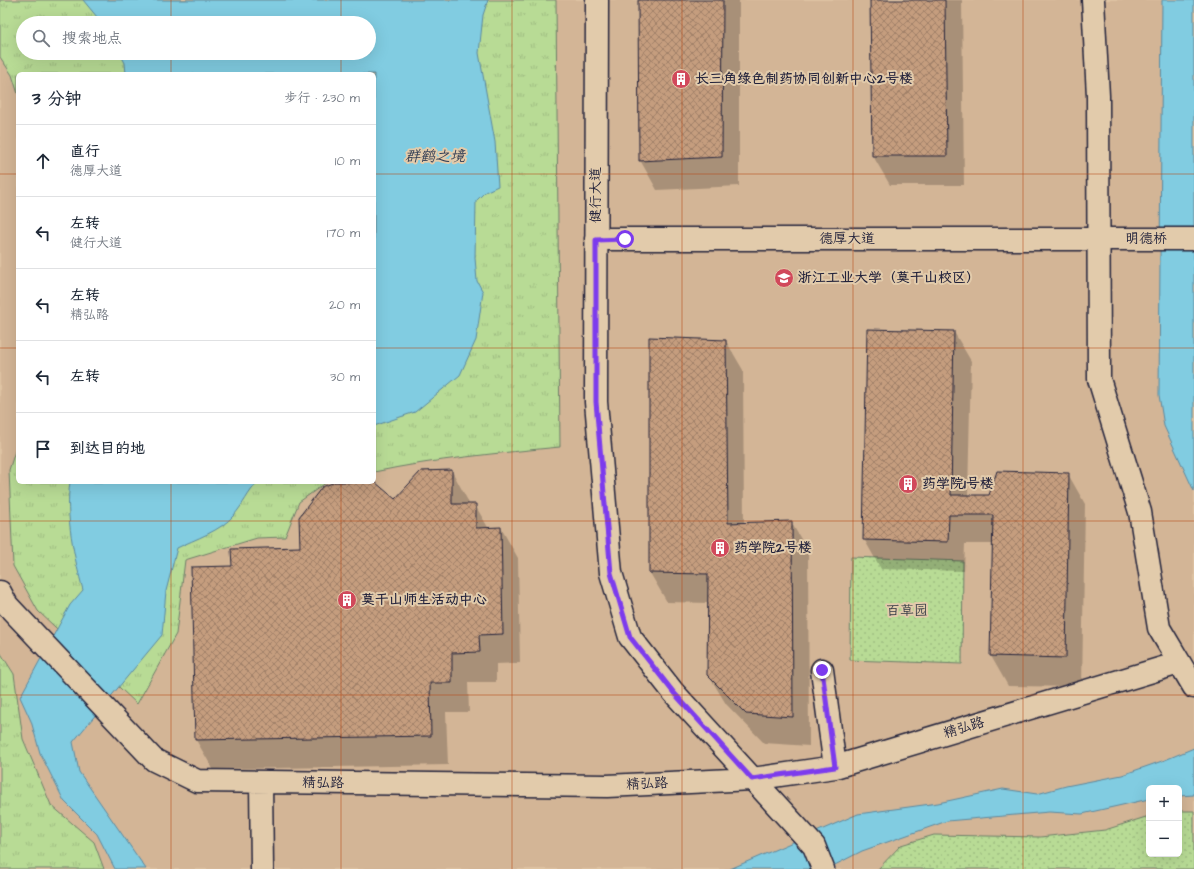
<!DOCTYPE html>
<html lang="zh">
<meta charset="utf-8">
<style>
body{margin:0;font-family:"Architects Daughter","LXGW WenKai TC",sans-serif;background:#f6f6f7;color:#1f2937}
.controls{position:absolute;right:12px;bottom:12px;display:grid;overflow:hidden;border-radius:6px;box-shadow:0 4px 16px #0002}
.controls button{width:36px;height:36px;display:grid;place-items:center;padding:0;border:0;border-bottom:1px solid #e0e1e3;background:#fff;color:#1f2937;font:20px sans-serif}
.stop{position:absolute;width:12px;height:12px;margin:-9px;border:3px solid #7c3aed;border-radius:50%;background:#fff}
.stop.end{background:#7c3aed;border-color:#fff;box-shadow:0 1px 4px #0008}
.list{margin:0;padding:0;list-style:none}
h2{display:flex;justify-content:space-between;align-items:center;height:52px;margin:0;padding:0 16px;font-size:17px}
h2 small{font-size:13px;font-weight:400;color:#747a83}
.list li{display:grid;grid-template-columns:26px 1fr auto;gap:12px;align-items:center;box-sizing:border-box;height:72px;padding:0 16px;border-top:1px solid #e0e1e3}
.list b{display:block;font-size:15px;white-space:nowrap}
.list p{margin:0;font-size:13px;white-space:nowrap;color:#747a83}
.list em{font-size:13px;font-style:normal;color:#747a83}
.icon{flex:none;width:22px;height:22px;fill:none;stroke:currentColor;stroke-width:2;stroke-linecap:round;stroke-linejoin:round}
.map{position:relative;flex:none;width:1194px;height:869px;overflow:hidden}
.search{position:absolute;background:#fff;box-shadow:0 4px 16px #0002;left:16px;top:16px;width:360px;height:44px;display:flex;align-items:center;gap:10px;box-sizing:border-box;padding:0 14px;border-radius:22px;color:#747a83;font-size:15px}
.panel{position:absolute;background:#fff;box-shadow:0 4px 16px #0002;left:16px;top:72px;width:360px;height:412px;border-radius:6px}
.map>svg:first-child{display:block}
.built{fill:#d3b596;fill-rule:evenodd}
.grass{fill:url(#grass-dots);stroke:#6d7e68}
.park{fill:url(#park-tufts);stroke:#6d7e68;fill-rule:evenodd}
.water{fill:#81cce1;stroke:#5b889f}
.shadow{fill:#0003}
.building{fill:url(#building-cross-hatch);stroke:#22223b}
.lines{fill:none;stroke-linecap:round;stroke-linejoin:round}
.minor-casing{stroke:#22223b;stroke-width:25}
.minor{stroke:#e2cbab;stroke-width:22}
.route{stroke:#7c3aed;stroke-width:5}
.grid{fill:none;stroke:#b64b18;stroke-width:1;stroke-opacity:0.55}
.labels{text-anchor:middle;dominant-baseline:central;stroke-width:4;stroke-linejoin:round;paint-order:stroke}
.poi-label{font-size:14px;font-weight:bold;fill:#22223b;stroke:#e2cbab;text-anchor:start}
.street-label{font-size:14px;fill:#22223b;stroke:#e2cbab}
.park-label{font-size:14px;fill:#383e48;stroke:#e2cbab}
.water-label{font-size:15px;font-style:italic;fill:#303c54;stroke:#e2cbab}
</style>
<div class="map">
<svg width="1194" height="869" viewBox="0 0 1194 869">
<defs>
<pattern id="grass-dots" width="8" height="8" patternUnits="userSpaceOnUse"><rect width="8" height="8" fill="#b8db95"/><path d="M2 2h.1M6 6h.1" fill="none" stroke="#9ebc81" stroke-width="1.8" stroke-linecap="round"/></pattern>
<pattern id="park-tufts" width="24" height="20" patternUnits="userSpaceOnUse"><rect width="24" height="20" fill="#b8db95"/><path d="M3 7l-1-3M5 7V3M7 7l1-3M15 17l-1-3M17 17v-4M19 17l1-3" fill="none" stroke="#9ebc81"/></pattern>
<pattern id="building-cross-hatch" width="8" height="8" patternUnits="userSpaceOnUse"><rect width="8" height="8" fill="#c59d7e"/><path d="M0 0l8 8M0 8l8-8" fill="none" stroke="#a08068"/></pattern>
</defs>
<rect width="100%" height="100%" fill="#dfc4a3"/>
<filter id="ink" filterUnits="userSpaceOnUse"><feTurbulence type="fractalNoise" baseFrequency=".025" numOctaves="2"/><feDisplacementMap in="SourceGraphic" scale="8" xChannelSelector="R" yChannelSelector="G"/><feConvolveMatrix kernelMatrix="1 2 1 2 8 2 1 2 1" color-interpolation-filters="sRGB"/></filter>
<g filter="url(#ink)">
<!-- built -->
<path class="built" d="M0 0H1194V869H0ZM23 23H369V53H23ZM18 74H374V482H18ZM1149 788H1179V854H1149Z"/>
<!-- grass -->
<path class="grass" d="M851 557 963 561 962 664 850 660Z
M1179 811H1194V869H878L901 845 934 835 1040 837 1105 830 1149 816V854H1179Z"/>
<!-- park -->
<path class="park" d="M0 0H556L560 447C498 453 435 459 374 472V74H18V94L12 75 0 57ZM23 23H369V53H23Z
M18 442V482H327L299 502 285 537 257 538 185 560 176 634 137 704 38 611 13 566 9 470Z
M0 652 14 674 23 739 51 805 94 842 104 869H0Z"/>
<!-- water -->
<path class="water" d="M83 0H488L483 15 479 53 495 142 498 186 485 192 476 201 475 258 477 281 483 292 476 340 460 375 415 412 374 426V74H126L125 63 120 53H369V23H102Z
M1162 0H1194V491L1164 426 1159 395Z
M70 482H258C248 492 243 505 234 515 221 531 195 539 177 548L166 591 162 635 73 742 79 772 146 869H115L97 834 64 801 40 753 31 721 20 697 70 605 83 590C74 557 65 516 70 482Z
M1194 748V795L1179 796V788H1149V799L1082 814 1049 812 947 821 862 851 827 869H730L858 814 938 803 1003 789 1037 794 1066 786 1122 775 1165 760Z"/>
<!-- shadow -->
<path class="shadow" d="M639 0H739V186L657 190 640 160Z
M871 0H962L964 185H890L873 156Z
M954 332 971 361 968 496 990 497 1068 474 1085 504 1082 687 1008 686 991 656 993 544H965L964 571 881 569 864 539Z
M726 341 743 370 744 523 791 522 808 551 809 746 764 743 726 704 708 674 709 603 667 602 650 573Z
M452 471 468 501 469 505H475L489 529 501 528 518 558 520 663 496 664V682H468L469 712H446L448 765 213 769 196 740 338 482H372L395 501Z"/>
<!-- building -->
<path class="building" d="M638 0H723L722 157 639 161Z
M870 0H945L947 156H872Z
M867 329 954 331 951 495H989L997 471 1069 473 1066 658 990 656 993 515H949L948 542 863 540Z
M649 337 726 340 728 523 792 521 793 717 746 714 707 675 708 574 649 573Z
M452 470V504H476V528L501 527 503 634 479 635 480 652 452 653V683H430L431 736 195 740 191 567 232 566 231 549 300 547 299 517 322 487 335 482H375L395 499 421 471Z"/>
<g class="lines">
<defs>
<path id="minor" d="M597 0 596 402 611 573 630 637 674 693 814 846 823 869
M1093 0 1098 96 1099 379 1140 512 1159 628 1194 687
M596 239H1194
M0 592 7 605 154 760 197 781 607 786 752 779 835 767 1179 663
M822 670 835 767
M261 782 262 869"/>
</defs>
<!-- minor casing -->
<use href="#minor" class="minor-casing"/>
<!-- minor -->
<use href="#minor" class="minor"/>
</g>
</g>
<g class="lines" filter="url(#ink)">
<!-- route -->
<path class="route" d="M625 239 596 240V402L611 573 630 637 674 693 752 779 835 767 822 670"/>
</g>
<!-- grid -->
<path class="grid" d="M171 0V23M341 0V23M512 0V869M682 0V869M853 0V869M1023 0V869M171 53V74M341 53V74M0 174H18M374 174H1194M0 348H18M374 348H1194M171 482V869M341 482V869M0 521H1194M0 695H1194"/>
<!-- icons -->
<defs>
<symbol id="building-disc" viewBox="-11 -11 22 22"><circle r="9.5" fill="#d1495b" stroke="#e2cbab"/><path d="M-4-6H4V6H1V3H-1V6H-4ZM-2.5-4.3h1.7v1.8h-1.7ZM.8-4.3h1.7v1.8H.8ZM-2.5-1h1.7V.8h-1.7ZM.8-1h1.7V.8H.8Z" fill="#fff"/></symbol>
<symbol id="university-disc" viewBox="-11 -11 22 22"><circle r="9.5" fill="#d1495b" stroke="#e2cbab"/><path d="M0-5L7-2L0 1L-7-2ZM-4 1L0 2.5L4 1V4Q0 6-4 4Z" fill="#fff"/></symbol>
</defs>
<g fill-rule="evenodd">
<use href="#building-disc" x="670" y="68" width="22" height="22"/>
<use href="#university-disc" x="773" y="267" width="22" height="22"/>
<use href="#building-disc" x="897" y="473" width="22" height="22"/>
<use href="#building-disc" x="709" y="537" width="22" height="22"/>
<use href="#building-disc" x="336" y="589" width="22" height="22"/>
</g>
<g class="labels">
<!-- poi labels -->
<g class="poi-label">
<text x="695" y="79">长三角绿色制药协同创新中心2号楼</text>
<text x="798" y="278">浙江工业大学（莫干山校区）</text>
<text x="922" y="484">药学院1号楼</text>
<text x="734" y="548">药学院2号楼</text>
<text x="361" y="600">莫干山师生活动中心</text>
</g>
<!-- street labels -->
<g class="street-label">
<text transform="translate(596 195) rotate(-90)">健行大道</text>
<text x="847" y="239">德厚大道</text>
<text x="1146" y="239">明德桥</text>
<text transform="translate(964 728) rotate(-17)">精弘路</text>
<text transform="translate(323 783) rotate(1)">精弘路</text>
<text transform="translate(647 784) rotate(-3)">精弘路</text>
</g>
<!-- park labels -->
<g class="park-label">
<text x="907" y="611">百草园</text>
</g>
<!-- water labels -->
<g class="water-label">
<text x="435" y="156">群鹤之境</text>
</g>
</g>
</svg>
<div class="controls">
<button>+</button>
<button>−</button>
</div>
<div class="stop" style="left:625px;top:239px"></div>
<div class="stop end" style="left:822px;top:670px"></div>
<div class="search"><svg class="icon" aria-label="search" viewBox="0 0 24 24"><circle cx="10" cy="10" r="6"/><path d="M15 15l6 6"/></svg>搜索地点</div>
<section class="panel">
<h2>3 分钟<small>步行 · 230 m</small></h2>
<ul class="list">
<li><svg class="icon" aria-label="ahead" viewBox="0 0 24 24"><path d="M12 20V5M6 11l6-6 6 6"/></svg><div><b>直行</b><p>德厚大道</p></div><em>10 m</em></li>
<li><svg class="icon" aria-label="left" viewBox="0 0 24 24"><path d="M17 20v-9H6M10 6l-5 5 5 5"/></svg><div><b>左转</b><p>健行大道</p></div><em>170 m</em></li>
<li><svg class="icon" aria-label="left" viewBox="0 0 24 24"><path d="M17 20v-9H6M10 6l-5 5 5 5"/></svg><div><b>左转</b><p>精弘路</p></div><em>20 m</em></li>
<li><svg class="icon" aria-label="left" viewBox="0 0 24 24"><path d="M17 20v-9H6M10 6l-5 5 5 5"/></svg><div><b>左转</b></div><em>30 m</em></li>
<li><svg class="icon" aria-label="arrive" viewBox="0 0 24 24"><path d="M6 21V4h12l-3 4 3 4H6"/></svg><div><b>到达目的地</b></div></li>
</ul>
</section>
</div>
